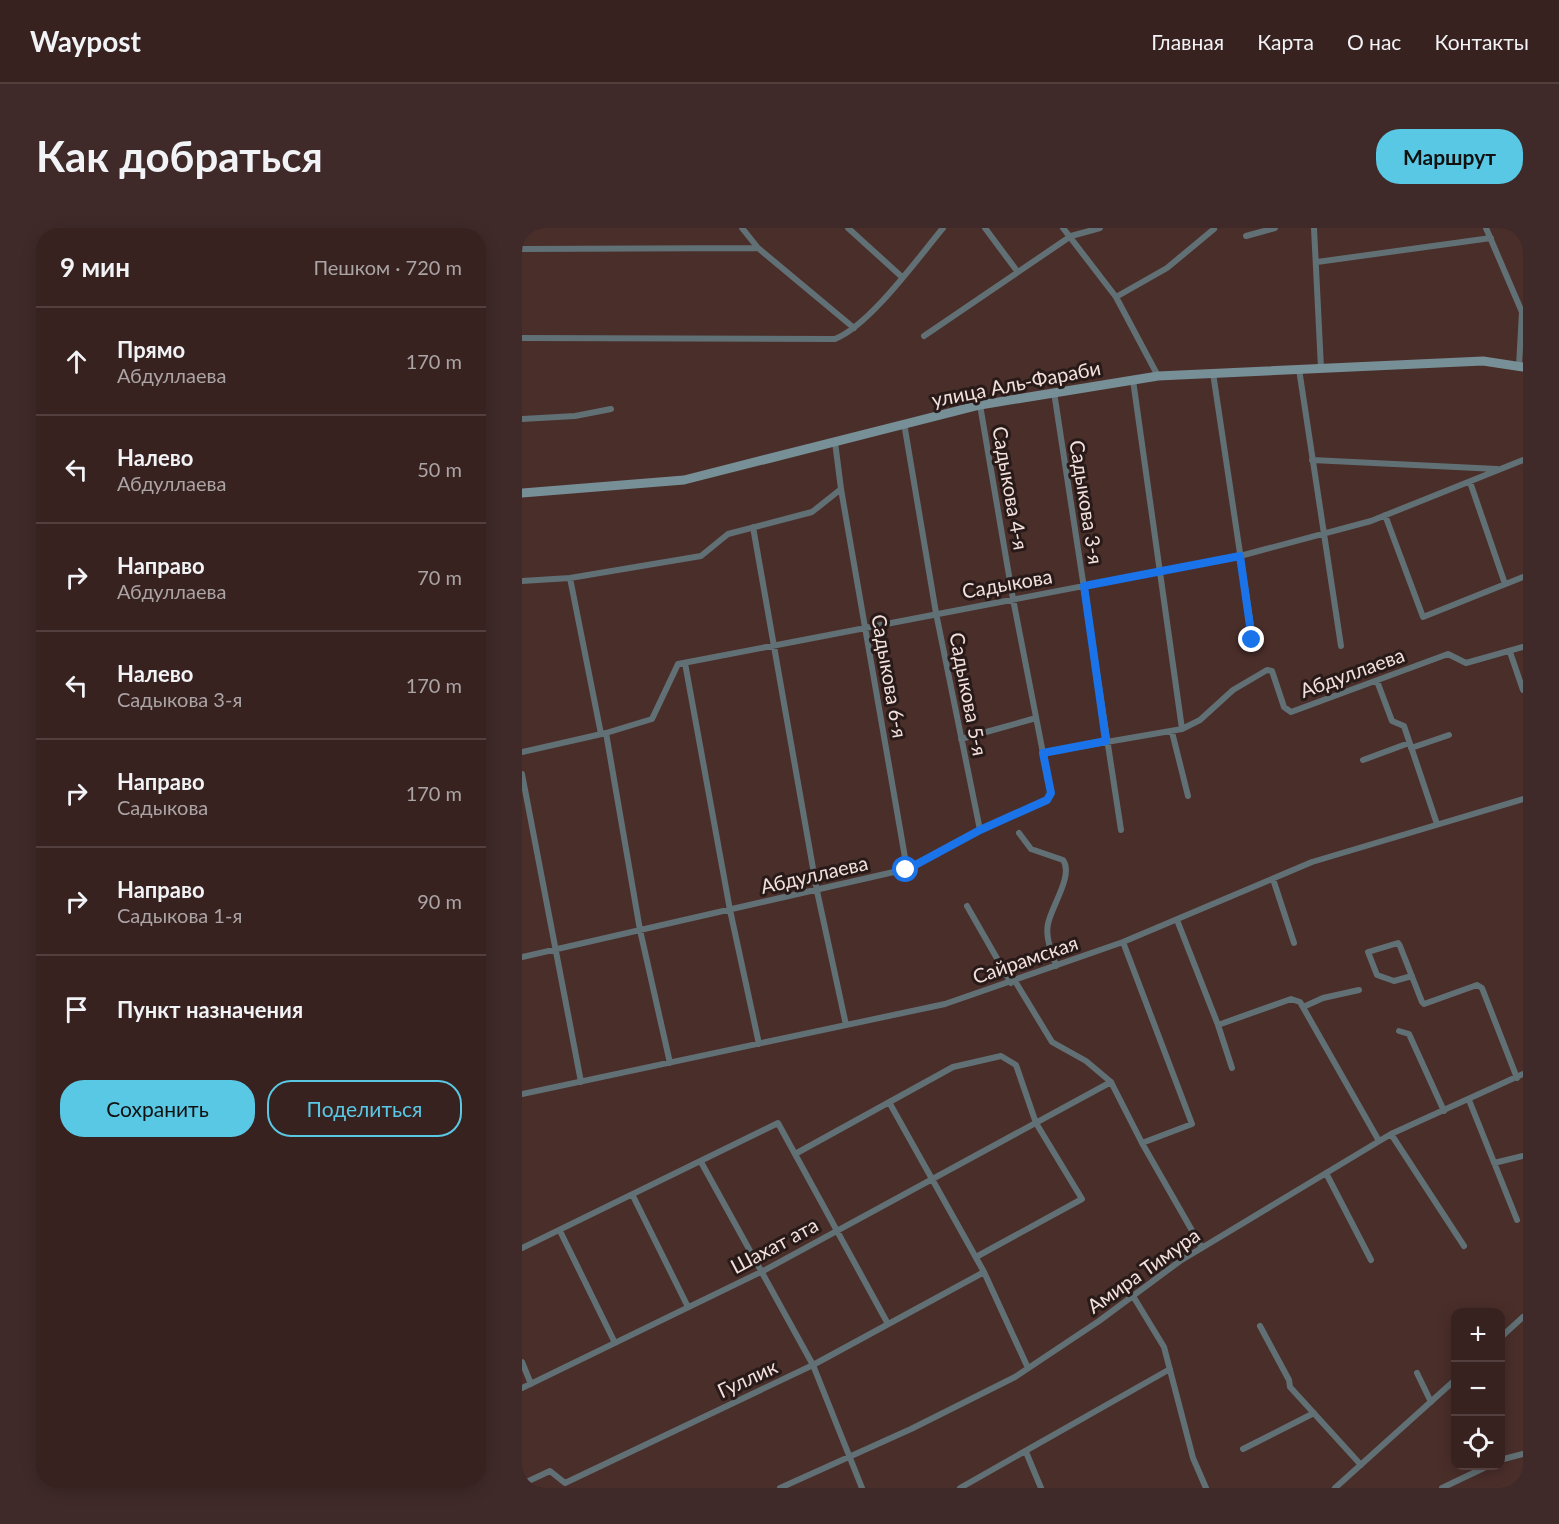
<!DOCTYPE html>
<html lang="ru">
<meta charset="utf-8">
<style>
body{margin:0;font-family:Lato,sans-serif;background:#3f2a29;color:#f1f3f6}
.controls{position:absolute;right:18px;bottom:18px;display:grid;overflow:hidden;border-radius:12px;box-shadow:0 3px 15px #0003}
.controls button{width:54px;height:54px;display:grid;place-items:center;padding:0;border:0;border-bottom:2px solid #523f3e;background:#382220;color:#f1f3f6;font:30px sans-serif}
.stop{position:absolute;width:18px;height:18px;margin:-14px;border:4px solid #1a73e8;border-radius:50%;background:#fff}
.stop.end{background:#1a73e8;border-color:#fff;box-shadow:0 2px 6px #0008}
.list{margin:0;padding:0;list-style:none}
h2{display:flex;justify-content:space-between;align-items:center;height:78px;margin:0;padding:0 24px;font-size:26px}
h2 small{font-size:20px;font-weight:400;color:#aba4a5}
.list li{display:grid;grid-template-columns:39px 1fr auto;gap:18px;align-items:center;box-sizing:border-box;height:108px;padding:0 24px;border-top:2px solid #523f3e}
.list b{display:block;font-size:22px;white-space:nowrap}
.list p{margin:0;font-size:20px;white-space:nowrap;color:#aba4a5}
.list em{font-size:20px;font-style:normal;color:#aba4a5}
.actions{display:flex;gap:12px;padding:18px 24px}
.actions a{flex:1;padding:14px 0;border:2px solid #59c8e4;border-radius:24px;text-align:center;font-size:21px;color:#59c8e4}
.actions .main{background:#59c8e4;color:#111}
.icon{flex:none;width:33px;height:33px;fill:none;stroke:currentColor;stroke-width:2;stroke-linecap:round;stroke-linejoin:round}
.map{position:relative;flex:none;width:1001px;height:1260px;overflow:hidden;border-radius:24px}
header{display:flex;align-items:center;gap:36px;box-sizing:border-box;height:84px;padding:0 30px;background:#382220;border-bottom:2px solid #523f3e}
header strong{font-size:28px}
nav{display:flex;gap:33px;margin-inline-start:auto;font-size:21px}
.intro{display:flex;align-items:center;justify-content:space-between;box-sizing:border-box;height:144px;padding:0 36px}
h1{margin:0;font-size:42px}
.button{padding:15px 27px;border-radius:24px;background:#59c8e4;color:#111;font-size:21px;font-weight:700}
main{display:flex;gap:36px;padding:0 36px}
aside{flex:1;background:#382220;border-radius:24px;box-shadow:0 3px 15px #0003}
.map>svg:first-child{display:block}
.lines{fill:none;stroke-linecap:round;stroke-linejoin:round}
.minor{stroke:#617074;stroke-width:6}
.secondary{stroke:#778f96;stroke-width:9}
.route{stroke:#1a73e8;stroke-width:8}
.labels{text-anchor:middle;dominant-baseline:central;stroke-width:6;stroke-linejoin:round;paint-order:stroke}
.street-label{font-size:20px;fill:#f3e0dd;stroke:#271a18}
</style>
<header>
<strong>Waypost</strong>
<nav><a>Главная</a><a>Карта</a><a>О нас</a><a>Контакты</a></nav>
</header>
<div class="intro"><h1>Как добраться</h1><a class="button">Маршрут</a></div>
<main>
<aside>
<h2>9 мин<small>Пешком · 720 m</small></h2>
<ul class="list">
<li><svg class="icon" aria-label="ahead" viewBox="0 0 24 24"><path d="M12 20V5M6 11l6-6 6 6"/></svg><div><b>Прямо</b><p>Абдуллаева</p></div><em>170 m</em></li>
<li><svg class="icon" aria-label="left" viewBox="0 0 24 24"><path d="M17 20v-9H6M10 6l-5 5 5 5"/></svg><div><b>Налево</b><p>Абдуллаева</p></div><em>50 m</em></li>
<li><svg class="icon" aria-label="right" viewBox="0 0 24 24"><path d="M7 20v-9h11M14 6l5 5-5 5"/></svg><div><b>Направо</b><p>Абдуллаева</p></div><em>70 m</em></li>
<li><svg class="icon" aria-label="left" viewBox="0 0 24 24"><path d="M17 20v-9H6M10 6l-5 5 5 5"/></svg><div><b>Налево</b><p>Садыкова 3-я</p></div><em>170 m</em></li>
<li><svg class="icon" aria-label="right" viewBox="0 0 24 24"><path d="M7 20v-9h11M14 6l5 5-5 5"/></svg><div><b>Направо</b><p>Садыкова</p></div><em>170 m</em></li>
<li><svg class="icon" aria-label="right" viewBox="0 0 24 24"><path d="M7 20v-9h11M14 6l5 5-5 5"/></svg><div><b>Направо</b><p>Садыкова 1-я</p></div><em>90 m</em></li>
<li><svg class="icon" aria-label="arrive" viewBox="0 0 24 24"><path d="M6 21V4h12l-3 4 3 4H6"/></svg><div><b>Пункт назначения</b></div></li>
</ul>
<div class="actions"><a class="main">Сохранить</a><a>Поделиться</a></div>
</aside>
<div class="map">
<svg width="1001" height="1260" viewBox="0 0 1001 1260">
<rect width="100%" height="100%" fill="#4a2e2a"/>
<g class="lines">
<!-- minor -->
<path class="minor" d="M220 0 236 20 332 100
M326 0 380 49
M463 0 495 43
M541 0 594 69 636 148
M792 0 799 140
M964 0 1000 84 997 138
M724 8 753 0
M0 21 236 20
M795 34 969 10
M594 69 645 40 692 1
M402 108 549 8 578 0
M0 110 313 111C348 97 396 30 421 0
M777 141 819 418
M691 145 731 412
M611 152 660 501
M532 164 599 602
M458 177 491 371 521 525
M0 191 53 188 89 181
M382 195 414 385 458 602
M313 214 319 261 385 641
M790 232 975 241
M948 254 983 356
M863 287 901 389 1001 349
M231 299 295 663 324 797
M48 350 79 506
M0 353 48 350 179 328 206 306 290 284 319 261
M988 424 1001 462
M163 435 208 682 237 816
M855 453 870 493 882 498 915 596
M650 504 666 568
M84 505 118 702 148 835
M439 511 514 490
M889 520 927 507
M0 524 84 505 130 491 156 436 718 328 849 293 1001 232
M841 532 887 515
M0 546 59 854
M497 605 509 621 541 632C552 647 529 679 526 696 523 709 530 725 534 738
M751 651 772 715
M445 678 489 755
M655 692 696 797 769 771 778 774 857 913
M601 714 670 896 620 915
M0 729 385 641 458 602 525 572 529 565 521 525 660 501 678 492 711 462 745 442 750 443 762 479 769 484 926 426 944 435 1001 419
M890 748 872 753 855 747 846 724 876 715 878 718 900 774 902 776 955 757 960 760 995 850
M493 753 530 814 564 833 589 854 620 915 680 1020
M781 779 801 770 837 762
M696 797 710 840
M877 803 887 806 922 883
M0 866 423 776 601 714 790 634 1001 571
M947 872 995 992
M367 874 462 1044 506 1140
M869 906 942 1018
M273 926 431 839 479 828 494 837 514 895 560 971 454 1029
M179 934 291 1137 340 1260
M972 935 1001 928
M804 945 849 1032
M111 968 166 1079
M38 1003 93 1115
M0 1020 256 895 366 1096
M611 1068 642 1119 671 1230 684 1260
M738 1098 767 1152 768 1159 839 1237
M978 1110 1001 1089
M0 1134 9 1156
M895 1145 909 1174
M0 1160 241 1043 589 854
M721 1221 792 1185
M504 1224 519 1260
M978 1232 1001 1226
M0 1256 28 1243 43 1255 291 1137 462 1044
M258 1260 389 1201 493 1149 577 1093 658 1033 869 906 1001 846
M438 1260 648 1141
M813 1260 933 1152
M920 1260 966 1238"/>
<!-- secondary -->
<path class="secondary" d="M0 265 162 252 458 177 636 148 961 133 1001 139"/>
</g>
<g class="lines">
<!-- route -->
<path class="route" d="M384 642 458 602 525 572 529 565 521 525 584 513 562 358 718 328 730 412"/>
</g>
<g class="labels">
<!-- street labels -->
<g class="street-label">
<text transform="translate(494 155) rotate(-11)">улица Аль-Фараби</text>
<text transform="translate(489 260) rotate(80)">Садыкова 4-я</text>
<text transform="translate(565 274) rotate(81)">Садыкова 3-я</text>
<text transform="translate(485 355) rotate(-10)">Садыкова</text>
<text transform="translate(830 444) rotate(-20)">Абдуллаева</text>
<text transform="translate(368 448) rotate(80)">Садыкова 6-я</text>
<text transform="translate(447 466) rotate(79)">Садыкова 5-я</text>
<text transform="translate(292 646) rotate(-13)">Абдуллаева</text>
<text transform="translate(503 731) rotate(-19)">Сайрамская</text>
<text transform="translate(252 1017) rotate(-28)">Шахат ата</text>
<text transform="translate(621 1042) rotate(-35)">Амира Тимура</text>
<text transform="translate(225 1150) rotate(-25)">Гуллик</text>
</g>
</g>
</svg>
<div class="controls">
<button>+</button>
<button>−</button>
<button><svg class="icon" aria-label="locate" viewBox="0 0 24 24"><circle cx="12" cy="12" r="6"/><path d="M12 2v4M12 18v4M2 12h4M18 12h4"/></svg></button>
</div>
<div class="stop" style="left:384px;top:642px"></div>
<div class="stop end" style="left:730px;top:412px"></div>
</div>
</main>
